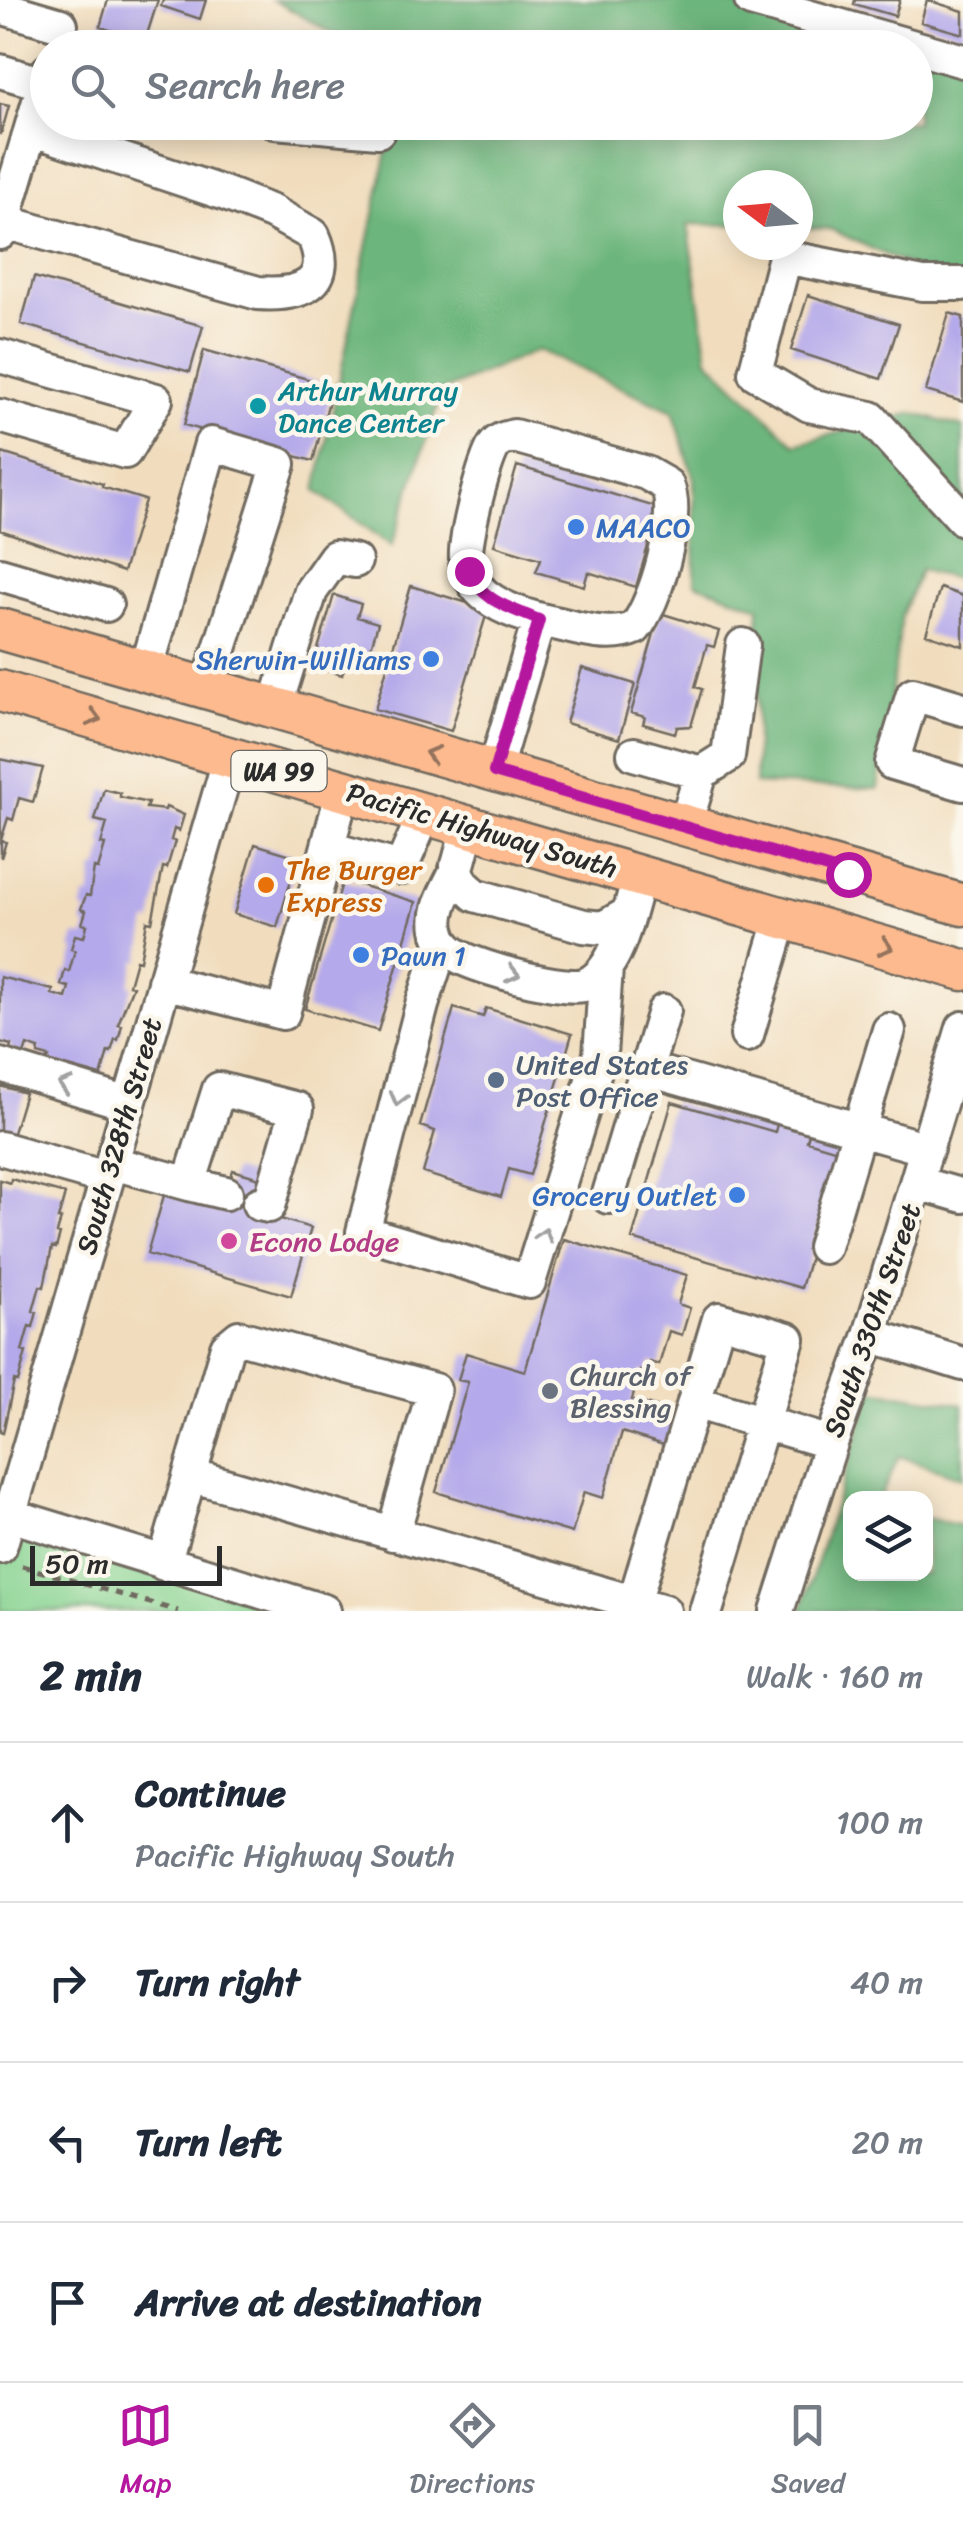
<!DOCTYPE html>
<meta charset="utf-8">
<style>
body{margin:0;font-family:Sriracha,sans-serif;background:#f2f2f3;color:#1f2937}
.controls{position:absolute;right:30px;bottom:30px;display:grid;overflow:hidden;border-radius:20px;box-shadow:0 5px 25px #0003}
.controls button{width:90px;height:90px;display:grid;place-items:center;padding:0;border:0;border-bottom:2px solid #e0e1e3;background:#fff;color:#1f2937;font:50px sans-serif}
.compass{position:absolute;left:723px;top:170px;width:90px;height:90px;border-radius:50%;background:#fff;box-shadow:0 5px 25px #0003;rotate:286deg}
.scale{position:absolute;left:30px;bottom:25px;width:192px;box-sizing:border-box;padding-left:10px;border:5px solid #2b2b2b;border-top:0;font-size:28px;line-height:35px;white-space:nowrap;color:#2b2b2b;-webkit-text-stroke:8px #fbf7ec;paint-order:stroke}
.stop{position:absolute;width:30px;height:30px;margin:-22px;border:8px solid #b5179e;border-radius:50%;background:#fff}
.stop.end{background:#b5179e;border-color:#fff;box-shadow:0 2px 10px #0008}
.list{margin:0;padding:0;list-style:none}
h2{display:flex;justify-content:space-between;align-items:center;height:130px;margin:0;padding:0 40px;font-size:42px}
h2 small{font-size:32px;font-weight:400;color:#747a83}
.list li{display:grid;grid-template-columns:65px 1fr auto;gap:30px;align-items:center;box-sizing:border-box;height:160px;padding:0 40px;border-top:2px solid #e0e1e3}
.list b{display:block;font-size:38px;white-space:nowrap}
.list p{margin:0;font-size:32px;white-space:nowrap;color:#747a83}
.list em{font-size:32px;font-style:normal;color:#747a83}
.icon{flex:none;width:55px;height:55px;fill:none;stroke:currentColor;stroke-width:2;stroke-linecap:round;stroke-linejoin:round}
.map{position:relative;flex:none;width:963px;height:1611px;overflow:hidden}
.search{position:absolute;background:#fff;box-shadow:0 5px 25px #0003;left:30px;right:30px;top:30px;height:110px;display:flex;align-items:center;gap:25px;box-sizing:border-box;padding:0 35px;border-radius:55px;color:#747a83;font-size:38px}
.sheet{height:770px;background:#fff}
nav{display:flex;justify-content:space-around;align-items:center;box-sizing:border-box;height:140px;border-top:2px solid #e0e1e3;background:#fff;font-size:28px;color:#747a83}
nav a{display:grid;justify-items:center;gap:5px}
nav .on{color:#b5179e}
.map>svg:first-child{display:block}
.green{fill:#86d391;stroke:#587f5e;stroke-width:2.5}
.forest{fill:#6cb57b;stroke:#4c7053;stroke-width:2.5}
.building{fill:#b4a9ea}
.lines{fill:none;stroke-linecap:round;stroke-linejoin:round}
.minor-casing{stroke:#70695e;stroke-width:38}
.major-casing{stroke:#70695e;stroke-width:45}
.path{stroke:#70695e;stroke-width:5;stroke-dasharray:8 8;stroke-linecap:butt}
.minor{stroke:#fff;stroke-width:32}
.major{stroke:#fcba8e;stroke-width:40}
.oneway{stroke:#94725c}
.oneway2{stroke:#a0a0a0}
.route{stroke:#b5179e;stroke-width:12}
.culture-dot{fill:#0f9aa8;stroke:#fbf7ec;stroke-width:4}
.shop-dot{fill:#3f7fe0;stroke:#fbf7ec;stroke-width:4}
.food-dot{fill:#e8710a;stroke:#fbf7ec;stroke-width:4}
.service-dot{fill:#5c6f8a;stroke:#fbf7ec;stroke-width:4}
.hotel-dot{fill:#d1479c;stroke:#fbf7ec;stroke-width:4}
.worship-dot{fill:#6b7280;stroke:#fbf7ec;stroke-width:4}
.labels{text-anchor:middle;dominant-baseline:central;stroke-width:9;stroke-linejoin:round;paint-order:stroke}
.shield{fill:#fbf7ec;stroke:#696865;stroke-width:2.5}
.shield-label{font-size:25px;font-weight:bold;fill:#2b2b2b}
.culture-label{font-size:28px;fill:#0d838f;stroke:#fbf7ec;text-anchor:start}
.shop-label{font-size:28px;fill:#366cbe;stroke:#fbf7ec;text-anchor:start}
.street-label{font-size:28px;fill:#2b2b2b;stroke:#fbf7ec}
.food-label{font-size:28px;fill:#c56008;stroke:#fbf7ec;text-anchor:start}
.service-label{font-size:28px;fill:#4e5e75;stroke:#fbf7ec;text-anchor:start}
.hotel-label{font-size:28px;fill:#b23c85;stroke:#fbf7ec;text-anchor:start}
.worship-label{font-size:28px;fill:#5b616d;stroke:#fbf7ec;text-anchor:start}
</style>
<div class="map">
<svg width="963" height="1611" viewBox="0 0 963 1611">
<rect width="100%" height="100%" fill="#fbf7ec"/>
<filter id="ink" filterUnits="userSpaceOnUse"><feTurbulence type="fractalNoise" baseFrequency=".01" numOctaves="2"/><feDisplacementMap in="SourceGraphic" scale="20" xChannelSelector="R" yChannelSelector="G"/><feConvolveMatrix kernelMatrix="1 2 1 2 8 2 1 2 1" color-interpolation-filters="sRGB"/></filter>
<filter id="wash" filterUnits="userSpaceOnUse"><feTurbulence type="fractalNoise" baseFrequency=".0048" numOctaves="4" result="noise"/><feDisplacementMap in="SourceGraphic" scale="40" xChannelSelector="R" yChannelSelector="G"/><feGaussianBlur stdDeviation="2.25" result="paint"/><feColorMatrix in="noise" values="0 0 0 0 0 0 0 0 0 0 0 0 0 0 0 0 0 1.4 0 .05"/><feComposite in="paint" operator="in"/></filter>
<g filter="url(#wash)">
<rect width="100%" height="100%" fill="#f1ddbe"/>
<!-- green -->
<path class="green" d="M0 1514 300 1611H0Z"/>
<!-- forest -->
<path class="forest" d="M273 0H716L909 47H357Z
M916 49 963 61V291L830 229 798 227V185H738V225L688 224 708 359 795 444 913 413 963 427V581L920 570 902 614 878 789 755 784 759 607 695 583 694 479 673 411 538 350 442 391 392 546 316 491 393 123 916 122Z
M872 1390 963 1404V1478L899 1456 880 1498H850V1574H926V1518L963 1526V1611H801Z"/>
<g id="blocks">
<!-- building -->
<path class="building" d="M108 0H158L145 41 100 27Z
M163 0H206L200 19 161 6Z
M855 0H900L895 16 854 4Z
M927 0 963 11V34L921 22Z
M0 104 9 106 1 134H0Z
M34 277 203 326 190 372 21 324Z
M808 295 899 324 881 379 791 350Z
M949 313 963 317V402L926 391Z
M204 350 333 386 313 461 184 425Z
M2 453 103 484 102 487 145 500 123 572 0 530Z
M517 466 659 508 636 587 588 572 584 586 536 572 541 559 494 545Z
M411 586 488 609 451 731 375 709Z
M940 588 963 596V646L926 634Z
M334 595 361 604 357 617 378 623 367 661 348 655 342 675 313 666Z
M660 613 719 631 714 647 707 645 695 687 702 689 691 726 677 727 675 733 643 724 645 717 631 713Z
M582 668 635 684 619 739 566 723Z
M0 759 43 768 33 802 19 798 13 820 8 818 1 840 6 842 1 858Z
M104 789 120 793V797L148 803 146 808 165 810 166 807 184 815 179 831 174 829 171 840 175 841 167 868 163 867 152 922 147 921 140 961 136 960 129 985 133 986 118 1024 122 1025 118 1040 115 1039 111 1052 108 1051 101 1076 47 1061 49 1057 38 1054 39 1049 27 1045 24 1054 10 1050 11 1045 0 1042V977L53 990 52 994 66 998 69 987 61 985 65 970 69 972 75 950 71 949 75 935 84 937 87 925 82 924 86 911 81 909 86 895 90 896 94 868 98 869 105 845 101 844 107 823 95 820Z
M255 844 298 857 277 927 234 914Z
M343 880 416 902 378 1031 305 1009Z
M454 1008 483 1017 486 1008 572 1034 530 1175 509 1169 501 1197 423 1173 435 1131 420 1126Z
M0 1086 25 1093 12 1136 0 1133Z
M672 1102 775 1132 778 1120 810 1129 807 1141 841 1151 801 1288 632 1239Z
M233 1170 266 1180 257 1212 311 1228 291 1296 147 1254 167 1185 223 1201Z
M11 1179 65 1194 58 1219H61L57 1233 60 1234 56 1248 52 1247 44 1287 40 1286 33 1311 37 1312 33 1327 29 1326 22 1351 26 1352 18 1382 14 1381 3 1433 0 1432V1180L10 1183Z
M564 1239 687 1275 678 1304 690 1308 682 1335 669 1331 659 1365 650 1362 647 1373 640 1371 632 1400 680 1414 670 1447 622 1432 603 1498 584 1492 572 1533 436 1492 468 1382 458 1380 466 1353 525 1371Z"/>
</g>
</g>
<g filter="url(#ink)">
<use href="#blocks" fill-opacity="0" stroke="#70695e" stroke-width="2.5"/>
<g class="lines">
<defs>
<path id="minor" d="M751 0 963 61
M0 7 61 25
M0 71 44 84
M275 122 378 131
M4 222 258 293C300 296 335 285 313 235L272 212 226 194 31 129
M0 233 48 71
M963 284H923L785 257 755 373 809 405 871 418 963 519
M0 356 156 400 125 452 0 416
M514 436 646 473 667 485C681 515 656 603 635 628 613 638 582 630 559 624 534 619 492 608 476 586 471 579 466 567 466 558 464 541 484 460 494 446 499 439 506 438 514 436Z
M0 574 106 605
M146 671 211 444 279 464 207 689
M275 708 311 591 335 557 355 561
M963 709 913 694 892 763 963 784
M634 754 701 773 685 826
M494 772 539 620
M701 773 728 756 743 645
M468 826C464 841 461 857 456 871 448 889 434 908 438 929 440 942 448 951 460 957 480 968 568 993 587 984 619 969 630 907 639 876
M328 848 401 868 425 813
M456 869 463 884 475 895 584 926 603 928 629 913
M442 944 422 1005 363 1232 529 1282 600 1055 606 968
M164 982 283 1013 343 790
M747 1035 782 917
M0 1065 129 1104
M646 1069 927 1149
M0 1148 106 1178
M113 1163 189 1184 219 1089 297 1109 269 1206 259 1204
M918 1183 963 1196
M189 1184 226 1193
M608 1197 664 1011
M824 1247 889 1030
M870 1335 963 1364
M694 1402 831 1443
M190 1475 664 1611
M0 1512 324 1611
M0 1547 230 757
M164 1564 227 1347 239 1337 434 1390 393 1534
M634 1603 719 1319 788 1339 706 1611
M777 1611 831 1443 870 1335 963 1028"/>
<path id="major" d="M0 629 963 905
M0 691 963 970"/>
</defs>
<!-- minor casing -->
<use href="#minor" class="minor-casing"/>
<!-- major casing -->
<use href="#major" class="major-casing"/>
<!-- path -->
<path class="path" d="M22 1566 178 1611"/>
<!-- minor -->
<use href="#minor" class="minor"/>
<!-- major -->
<use href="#major" class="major"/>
</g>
<!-- one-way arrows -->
<defs><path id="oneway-chevron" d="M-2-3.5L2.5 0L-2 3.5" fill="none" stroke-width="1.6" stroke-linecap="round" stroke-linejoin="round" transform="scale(2.5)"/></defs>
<g class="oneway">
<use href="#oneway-chevron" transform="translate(94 718) rotate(16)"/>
<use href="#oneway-chevron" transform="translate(432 754) rotate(-164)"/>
<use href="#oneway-chevron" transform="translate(886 947) rotate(16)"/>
</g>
<g class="oneway2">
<use href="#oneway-chevron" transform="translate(513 974) rotate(14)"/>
<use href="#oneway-chevron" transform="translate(65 1085) rotate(-163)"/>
<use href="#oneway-chevron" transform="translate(398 1099) rotate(105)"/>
<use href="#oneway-chevron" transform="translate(544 1235) rotate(-73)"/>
</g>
</g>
<g class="lines" filter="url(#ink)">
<!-- route -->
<path class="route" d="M469 571C481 601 511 608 539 620L494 772 848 874"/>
</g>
<!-- markers -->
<circle class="culture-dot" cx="258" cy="406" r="10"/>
<g class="shop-dot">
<circle cx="576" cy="527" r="10"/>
<circle cx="431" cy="659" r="10"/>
<circle cx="361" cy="955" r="10"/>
<circle cx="737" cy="1195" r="10"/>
</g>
<circle class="food-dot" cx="266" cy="885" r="10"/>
<circle class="service-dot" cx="496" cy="1080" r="10"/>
<circle class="hotel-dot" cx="229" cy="1241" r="10"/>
<circle class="worship-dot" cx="550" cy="1391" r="10"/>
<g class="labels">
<!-- shield labels -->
<rect class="shield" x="231.5" y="751" width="95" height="40" rx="8"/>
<g class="shield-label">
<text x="279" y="771">WA 99</text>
</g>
<!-- culture labels -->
<g class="culture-label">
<text x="278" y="390">Arthur Murray<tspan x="278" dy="32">Dance Center</tspan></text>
</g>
<!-- shop labels -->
<g class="shop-label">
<text x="596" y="527">MAACO</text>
<text x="411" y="659" text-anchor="end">Sherwin-Williams</text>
<text x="381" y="955">Pawn 1</text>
<text x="717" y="1195" text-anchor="end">Grocery Outlet</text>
</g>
<!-- street labels -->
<g class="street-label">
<text transform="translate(482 830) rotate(16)">Pacific Highway South</text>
<text transform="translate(119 1136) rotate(-74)">South 328th Street</text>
<text transform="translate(872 1320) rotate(-71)">South 330th Street</text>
</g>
<!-- food labels -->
<g class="food-label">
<text x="286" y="869">The Burger<tspan x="286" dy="32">Express</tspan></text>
</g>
<!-- service labels -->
<g class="service-label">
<text x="516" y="1064">United States<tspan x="516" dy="32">Post Office</tspan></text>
</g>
<!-- hotel labels -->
<g class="hotel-label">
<text x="249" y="1241">Econo Lodge</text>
</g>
<!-- worship labels -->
<g class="worship-label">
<text x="570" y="1375">Church of<tspan x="570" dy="32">Blessing</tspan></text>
</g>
</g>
</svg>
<div class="controls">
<button><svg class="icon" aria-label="layers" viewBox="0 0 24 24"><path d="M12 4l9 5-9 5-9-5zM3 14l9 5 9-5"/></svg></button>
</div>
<svg class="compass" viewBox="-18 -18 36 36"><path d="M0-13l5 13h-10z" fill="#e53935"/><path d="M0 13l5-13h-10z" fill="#747a83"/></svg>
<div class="scale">50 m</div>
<div class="stop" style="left:848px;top:874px"></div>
<div class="stop end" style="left:469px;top:571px"></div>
<div class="search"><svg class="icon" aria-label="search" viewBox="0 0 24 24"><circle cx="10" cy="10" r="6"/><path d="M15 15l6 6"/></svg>Search here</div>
</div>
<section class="sheet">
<h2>2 min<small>Walk · 160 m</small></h2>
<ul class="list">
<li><svg class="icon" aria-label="ahead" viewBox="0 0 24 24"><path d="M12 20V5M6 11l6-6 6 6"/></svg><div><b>Continue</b><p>Pacific Highway South</p></div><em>100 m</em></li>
<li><svg class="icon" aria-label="right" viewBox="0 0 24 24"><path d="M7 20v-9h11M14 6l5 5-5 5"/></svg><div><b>Turn right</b></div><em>40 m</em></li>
<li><svg class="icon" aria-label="left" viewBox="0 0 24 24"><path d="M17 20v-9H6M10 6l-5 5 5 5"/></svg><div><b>Turn left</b></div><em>20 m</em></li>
<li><svg class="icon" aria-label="arrive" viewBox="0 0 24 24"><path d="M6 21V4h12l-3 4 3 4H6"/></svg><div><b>Arrive at destination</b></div></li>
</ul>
</section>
<nav>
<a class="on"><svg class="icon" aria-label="map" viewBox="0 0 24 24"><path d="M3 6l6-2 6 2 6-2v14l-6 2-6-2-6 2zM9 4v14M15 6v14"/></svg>Map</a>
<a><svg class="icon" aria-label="directions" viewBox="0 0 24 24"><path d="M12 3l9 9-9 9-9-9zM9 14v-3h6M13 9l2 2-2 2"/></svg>Directions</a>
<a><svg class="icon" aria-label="saved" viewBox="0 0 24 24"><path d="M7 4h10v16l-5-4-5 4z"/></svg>Saved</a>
</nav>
